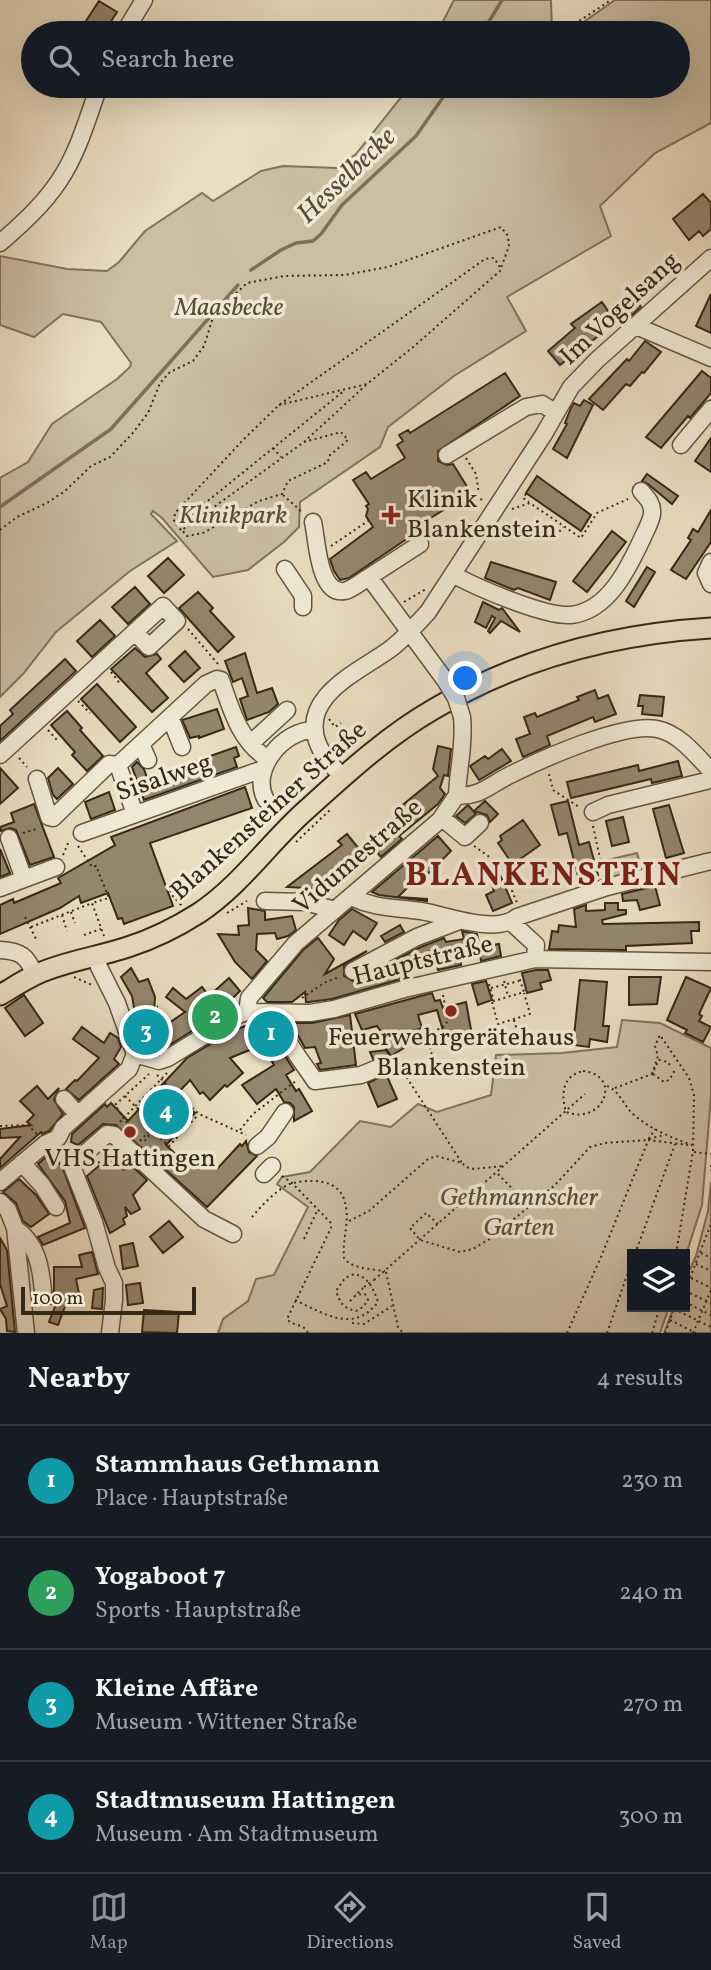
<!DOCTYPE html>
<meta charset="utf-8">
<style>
body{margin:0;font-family:Vollkorn,serif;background:#20242c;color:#f1f3f6}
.controls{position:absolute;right:21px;bottom:21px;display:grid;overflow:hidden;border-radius:0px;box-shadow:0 7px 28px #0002}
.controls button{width:63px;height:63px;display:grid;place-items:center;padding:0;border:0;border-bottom:2px solid #363941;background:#171b24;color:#f1f3f6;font:35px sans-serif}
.scale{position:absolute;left:21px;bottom:18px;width:175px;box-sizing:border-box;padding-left:7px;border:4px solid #362816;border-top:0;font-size:19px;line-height:24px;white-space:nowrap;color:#362816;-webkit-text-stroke:5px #f1e9d6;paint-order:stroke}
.you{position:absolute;left:466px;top:679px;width:24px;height:24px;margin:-18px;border:5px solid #fff;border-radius:50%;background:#1a73e8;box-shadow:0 0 0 10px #1a73e833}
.badge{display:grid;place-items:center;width:46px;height:46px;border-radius:50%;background:#8c9099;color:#fff;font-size:23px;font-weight:700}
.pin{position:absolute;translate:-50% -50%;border:4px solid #fff;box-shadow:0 2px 7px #0006}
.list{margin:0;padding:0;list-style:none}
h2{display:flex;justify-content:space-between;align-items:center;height:91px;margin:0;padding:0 28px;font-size:30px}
h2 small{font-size:23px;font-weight:400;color:#9ea1a6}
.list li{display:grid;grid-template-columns:46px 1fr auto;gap:21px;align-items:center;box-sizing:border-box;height:112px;padding:0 28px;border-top:2px solid #363941}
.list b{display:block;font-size:26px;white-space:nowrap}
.list p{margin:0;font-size:23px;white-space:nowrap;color:#9ea1a6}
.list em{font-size:23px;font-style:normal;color:#9ea1a6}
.icon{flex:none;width:38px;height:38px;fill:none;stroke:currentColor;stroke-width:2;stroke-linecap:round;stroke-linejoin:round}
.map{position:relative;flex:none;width:711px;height:1333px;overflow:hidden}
.search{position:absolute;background:#171b24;box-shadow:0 7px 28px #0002;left:21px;right:21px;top:21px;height:77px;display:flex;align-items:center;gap:18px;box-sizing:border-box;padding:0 24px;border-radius:38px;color:#9ea1a6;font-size:26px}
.sheet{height:539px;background:#171b24}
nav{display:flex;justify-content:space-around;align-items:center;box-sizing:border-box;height:98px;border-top:2px solid #363941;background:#171b24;font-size:19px;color:#9ea1a6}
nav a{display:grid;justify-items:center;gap:4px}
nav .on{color:#8c9099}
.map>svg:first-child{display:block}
.green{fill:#cbbea3;stroke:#80735c;stroke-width:2}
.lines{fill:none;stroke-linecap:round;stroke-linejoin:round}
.stream{stroke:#7d6f59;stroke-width:3.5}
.building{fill:#94866e;stroke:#362816;stroke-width:2}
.minor-casing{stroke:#635540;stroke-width:19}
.major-casing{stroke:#362816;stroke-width:23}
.path{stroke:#362816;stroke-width:2;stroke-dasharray:2 3.5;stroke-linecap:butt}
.minor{stroke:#f1e9d6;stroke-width:16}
.major{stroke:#eaddc0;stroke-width:19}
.minor-bridge-casing{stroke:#635540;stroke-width:19;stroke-linecap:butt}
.path-bridge{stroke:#362816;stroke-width:2;stroke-dasharray:2 3.5;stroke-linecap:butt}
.minor-bridge{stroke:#f1e9d6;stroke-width:16}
.poi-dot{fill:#8f2418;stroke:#f1e9d6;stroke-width:2.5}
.labels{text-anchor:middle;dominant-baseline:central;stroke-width:7;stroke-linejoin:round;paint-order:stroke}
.park-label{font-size:26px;font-style:italic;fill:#5b4e39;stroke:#f1e9d6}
.street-label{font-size:26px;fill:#362816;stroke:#f1e9d6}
.poi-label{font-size:26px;fill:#362816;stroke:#f1e9d6}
.water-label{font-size:28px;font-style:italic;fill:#5a4c38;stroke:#f1e9d6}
.district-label{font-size:33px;font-weight:bold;letter-spacing:2px;fill:#7a1f14;stroke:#f1e9d6}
</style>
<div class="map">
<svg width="711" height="1333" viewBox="0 0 711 1333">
<rect width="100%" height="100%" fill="#eaddc0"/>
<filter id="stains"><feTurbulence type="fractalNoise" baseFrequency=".00286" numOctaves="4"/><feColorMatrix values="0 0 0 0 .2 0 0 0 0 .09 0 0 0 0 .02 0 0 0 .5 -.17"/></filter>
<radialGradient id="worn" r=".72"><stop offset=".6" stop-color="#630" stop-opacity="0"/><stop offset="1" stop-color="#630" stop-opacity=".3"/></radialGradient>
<!-- green -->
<path class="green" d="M454 0H551L552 33H437Z
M615 0H711V123L655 153 600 206 611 236 507 297 526 331 454 376 388 427 380 447 300 502 299 527 284 542 248 570 213 577 162 518 153 511 151 514 177 541 130 571 56 632 23 674 0 697V478L28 462 52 424 117 379 130 367 131 363 101 322 63 314 34 337 0 325V256L67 269 107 271 119 262 145 231 202 193 213 201 261 171 283 166 337 168 356 154 410 86H678V33H568Z
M637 853 643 875 608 883 603 861Z
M622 1020 660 1023 711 1048V1096L702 1205 685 1258V1254H632V1307H669L660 1333H218L223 1319 248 1301 256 1279 274 1275 308 1207 277 1184 282 1177 310 1172 360 1121 391 1127 418 1104 437 1112 491 1095 496 1055 562 1053 617 1047Z
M711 1182V1333H664L674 1307H685V1280L696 1256 708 1211Z"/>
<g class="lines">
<!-- stream -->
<path class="stream" d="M482 33 502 0
M251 270 281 250 296 243 313 241 321 234 342 205 416 136 451 86
M0 507 111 429 238 285"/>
</g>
<!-- building -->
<path class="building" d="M99 1 117 12 104 32 86 21Z
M703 194 711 203V229L703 236 699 231 689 240 673 219Z
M711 294V333L696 326Z
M635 298 641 307 623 323 615 312Z
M602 302 608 311 611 309 617 318 598 332 600 335 589 343 588 342 560 365 548 351 575 328 571 324Z
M645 341 661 352 644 373 642 372 630 386 626 384 603 410 589 399 627 359 629 361Z
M702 371 711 378V393L690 418 688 416 661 448 646 437Z
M505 373 520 396 438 451V461L447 465 453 464 471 493 429 519 437 533 429 538 424 534H414L349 578 340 580 334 571 330 559 373 527 366 516 368 509 366 506 369 504 353 480 366 472 371 479 405 458 397 445 403 441 399 435 408 430 410 433Z
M584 400 593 405 567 458 553 449 567 424 565 423 571 408 574 403 580 406Z
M711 438V472L695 461Z
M647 474 678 496 672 504 648 484 642 481Z
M537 476 591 515 581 531 526 493Z
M711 510V542L686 579 671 570 691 540 688 538 693 529 698 532Z
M612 531 626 542 587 592 573 581Z
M168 558 184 575 164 593 148 576Z
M491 562 556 582 550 600 518 588 514 590 485 578Z
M647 567 655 572 634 607 626 601Z
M135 587 150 604 128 624 112 607Z
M198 592 213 608 210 611 234 637 218 652 179 608Z
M483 602 499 610 502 608 520 632 501 621 490 633 488 631 495 618 492 616 486 628 475 622Z
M100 620 115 636 92 657 77 641Z
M135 648 145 657 157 654 161 659 146 673 168 698 152 712 111 669Z
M185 651 200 668 184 682 169 666Z
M245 653 257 693 272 688 278 704 269 712 247 720 240 699 248 696 242 678 233 682 225 661Z
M65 659 76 671 0 741V726L13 714 10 710Z
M97 684 136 727 120 742 81 699Z
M595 690 598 699 608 695 616 714 595 722 593 717 547 736 550 745 523 757 516 739 530 734 524 717 535 713 537 717 579 700 577 697Z
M640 695 664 697 662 716 642 714 643 706H638Z
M217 709 224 729 199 738V736L190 738 182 720Z
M67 711 82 728 80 730 103 756 87 771 72 755 75 752 51 725Z
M438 746 451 749 448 776 444 775 440 788 445 794 438 804 399 836 402 839 381 857 369 843 398 818 394 812 438 776 433 769Z
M236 747 239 756 234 758 237 767 144 800 132 767 137 762 144 769 147 778Z
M502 749 511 761 479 780 470 766 485 756 488 759Z
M678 761 682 776 652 783 651 779 571 798 567 782 638 765 639 771Z
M0 768 18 788 0 804Z
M58 768 73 784 57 799 53 795 48 778Z
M245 787 252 808 150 843 173 906 124 924 122 918 118 919 108 893 81 903 79 896 60 908 0 934V905L13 899 14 903 61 883 58 878 115 845 111 837Z
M109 792 115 810 91 819 85 802Z
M485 801 498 814 490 822 487 815 474 811Z
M568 801 579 845 589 842 598 875 579 880 567 833 559 835 551 805Z
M34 804 54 857 30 865 16 830 10 828 1 831 0 827 14 822 11 813Z
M468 805 476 814 465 823 456 816Z
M669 805 684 853 666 858 653 809Z
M623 817 629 842 612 846 606 821Z
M523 820 540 845 516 862 514 860 511 862 498 843 502 840 500 836Z
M347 834 364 855 347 869 346 867 321 889 287 887 342 845 338 841Z
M438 836 451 851 425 877 420 872 407 884 409 886 398 897 427 899V901L379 895 372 892Z
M0 849 10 873 0 877Z
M500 875 512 903 493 911 486 895 494 891 490 880Z
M655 886 660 905 640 910 637 900 623 901 622 894Z
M605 903H618V910H626V914L602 920 603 924 699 922V931H691L692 943 626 946V950L549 949 552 931 558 932 559 925 576 927 574 909 586 905V911L605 910Z
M248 908 265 911V920L292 916 296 930 288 936 277 939 275 933 257 934 256 950 267 961 252 979 235 962 218 934 239 935 238 926 249 925Z
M352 909 377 923 366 940 353 931 344 945 329 935 339 920Z
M400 925 404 932 385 942 381 936Z
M462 931 477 934 480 947 499 944 501 956 481 961 480 955 460 959 461 965 438 970 434 949 406 964 409 971 399 975 401 979 332 999 309 1002H306L305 992 292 1002H267L263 998 303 950 318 938 334 959 325 974 367 951 344 966V976L353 981 421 947 444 938 446 942 464 939Z
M131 968 139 982 148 979 155 997 154 1012 157 1008 156 1032 185 1012 166 997 173 988 186 999 202 987 209 996 229 978 240 991 214 1017 165 1048 163 1045 139 1035 132 996 121 977Z
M536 970H548L551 980 540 983 542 989 527 993 522 973Z
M629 977H661L657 1004 629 1005Z
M686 977 711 988 699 1014 702 1016 699 1021 711 1027 703 1042 685 1033 687 1030 667 1020Z
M580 980 607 982 603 1026H609L607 1042 590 1039 589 1047 573 1045Z
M486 981 492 1000 478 1005 472 984Z
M432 993 435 1001 440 1000 443 1008 466 1002 472 1035 446 1041 437 1010 418 1015 422 1028 397 1036 404 1048 391 1056 383 1044 388 1042 377 1026 362 1030 355 1014Z
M24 995 43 1023 25 1036 5 1008Z
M350 1015 356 1065 320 1070 317 1064 321 1063 315 1047 305 1048 291 1023H312Z
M269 1023 278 1045 294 1070 286 1075 296 1091 299 1089 312 1111 294 1121V1107L290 1103 284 1102 276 1089 257 1104 242 1085 274 1065 262 1045 230 1058 243 1073 227 1087 225 1085 210 1100 203 1092 200 1094 190 1080 176 1095 195 1113 166 1145 189 1167 200 1154 218 1168 240 1144 242 1146 246 1141 249 1152 257 1156 207 1207 116 1125 103 1124 78 1145 71 1142 72 1134 105 1104 107 1107 111 1103 128 1121 187 1058 234 1030 251 1024 253 1028 261 1024Z
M82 1027 104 1043 110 1033 118 1038 121 1047 114 1059 119 1064 79 1100 66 1089 75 1080 77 1081 99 1058 73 1039Z
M386 1050 396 1066 388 1070 385 1060 379 1058 373 1059 370 1052Z
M386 1074 397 1099 378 1107 368 1083Z
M37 1086 48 1099 59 1088 54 1100 63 1114 49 1131 42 1134 41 1132 0 1168V1159L20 1137 0 1138V1129L31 1125 27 1122 34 1115 20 1101Z
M52 1152 63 1169 85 1228 43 1245 38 1237 70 1223 65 1201 38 1164Z
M108 1158 124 1170 130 1164 147 1180 133 1195 140 1209 131 1214 125 1207 127 1216 123 1219 125 1224 110 1233 87 1176Z
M19 1179 36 1195 49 1214 31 1227 23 1221 16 1203 3 1192Z
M169 1221 183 1237 163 1253 150 1237Z
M0 1238 7 1250 15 1332 7 1331 6 1319 0 1309 7 1306 0 1284Z
M133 1243 138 1266 123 1269 120 1246Z
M92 1252 98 1274 76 1279 79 1294 69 1296 58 1325 49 1322 56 1304H49L54 1290V1267H82L79 1255Z
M140 1283 143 1303 128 1305 126 1285Z
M103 1288 102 1309 92 1308 94 1290Z
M144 1310 179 1312 177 1333 142 1332Z"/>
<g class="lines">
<defs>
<path id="minor" d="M124 33 144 0
M0 243C22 224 43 205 59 181 78 153 88 117 99 86
M636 326 711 358
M681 445 711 409
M447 455 526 407 542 404 555 412
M313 522C317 538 318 596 345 591 353 589 362 581 369 577L445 680
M711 562 706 573 711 584
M285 569 303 596V607
M454 575C478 588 545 617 571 615 608 611 628 569 642 539 645 532 651 522 652 514 653 503 647 498 641 491
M369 577 420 544
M170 717 182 747
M251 743 287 710
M141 744 148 760
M0 755 163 606 177 621 149 647 135 632
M118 765 135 814
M342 777C334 767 324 758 319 746 297 698 358 672 389 650 404 639 415 626 428 612L544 434 571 387 597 360 711 258
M37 779 49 817 53 818 109 764 118 765 206 684 217 679 221 680C231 709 240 742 268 759
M457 795C458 769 465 744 462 717
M266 800C249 770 284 729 315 730
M593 812 608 805 706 781 711 777
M442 818 465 837 480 823
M82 833 263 769
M9 838 24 879
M0 888 56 867
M351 897C377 909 393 907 421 911 446 915 496 935 517 917L607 887 711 861
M265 901 305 902 335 910
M511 922 536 945 535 959
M0 950C21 951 27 956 35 975
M97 956 99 967 117 1003 135 1054
M353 971 417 937 459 921
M247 1012 249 998 296 943 440 820 457 795C479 798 491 784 510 775 542 759 624 722 657 729 679 733 697 756 711 771
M277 1013C281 1037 302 1061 315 1081L361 1075 378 1068
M135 1054 159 1061 168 1058 238 1015 247 1012 310 1013 334 1009 404 989 535 959 711 962
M64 1099 78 1115
M58 1138 63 1128 129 1069 135 1054
M257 1146 268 1137 285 1112
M74 1159 83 1155 107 1134 114 1135 204 1219 233 1234
M74 1159 73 1169 94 1222 107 1268 114 1283V1300L110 1333
M22 1163 42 1185 56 1207
M264 1174 272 1166
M0 1182 45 1144 58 1138
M0 1202 8 1210 15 1228 26 1333
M15 1228C37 1243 41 1267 43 1292"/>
<path id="major" d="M0 995C12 988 24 980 37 974 66 961 98 957 128 947 153 939 177 927 199 913 241 885 269 843 306 810 346 774 387 736 434 709 518 659 614 634 711 628"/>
</defs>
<!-- minor casing -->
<use href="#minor" class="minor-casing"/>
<!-- major casing -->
<use href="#major" class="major-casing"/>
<!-- path -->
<path class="path" d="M561 33 611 0
M304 442 341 432 348 440 329 456 328 462 288 481 282 494 259 501 203 533 187 536 182 530 304 442 366 385
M273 448 281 457
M466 458 476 474 479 495 482 501
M526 494 523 498 529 502
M283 495 302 512
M512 509 530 503 581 538 597 513 628 499
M178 525 345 390
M0 530 17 517 47 503 65 491 91 466 110 457 132 434 148 413 160 383 170 372 193 361 204 346 214 314 247 283 284 276 344 275 388 267 501 227 508 236 509 246 500 271 412 348 367 384 279 405
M181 530 174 522 175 513 243 440 279 405 485 259 494 258 500 267
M556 536 563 527
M331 546 368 521
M404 602 426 589
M188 629 218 664
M111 672 121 685
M78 701 90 713
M329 719 335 727 341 723
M48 730 57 740
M338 752 341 749 348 750
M19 758 27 767
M549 774 553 790 579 807
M303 790 319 771
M593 826 603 872
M23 833 36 829
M296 842 330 810
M78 846 92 867 96 866 109 898 92 903
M474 846 502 866 517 903
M63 855 69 841
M167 889 170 888 171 894 181 905
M180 905 184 902 170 888 181 882
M71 912 75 923
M227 913 247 901
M62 915 67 931
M25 917 37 941
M31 927 92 903 104 936
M84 935 101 929
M74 977 92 985
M504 981 508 996
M489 984 494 1001 524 992 519 977
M491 988 519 981
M443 995 448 1021 442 1028 427 1033 433 1060 407 1078 462 1163
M302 998 324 983 339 977
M492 1002 498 1024 530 1014 524 993
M514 1020 516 1027 514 1030 519 1037
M583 1071C623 1075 604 1126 566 1112 561 1094 562 1076 583 1071Z
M652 1074 658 1056 655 1046 660 1035 689 1078 694 1095 693 1151 676 1254
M653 1074 664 1082 669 1080 674 1072 672 1068
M157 1075 169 1087
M607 1086C620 1091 623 1105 633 1114 650 1129 670 1137 692 1145
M615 1088 652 1074 659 1060 668 1062 671 1067
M172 1089 199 1114 246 1135
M125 1096 138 1109 148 1098 146 1096
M120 1122 167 1073
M127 1123 115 1105 149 1074
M0 1126 28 1125 37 1134
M240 1130 253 1114 296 1081
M152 1131 169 1146 198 1115
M649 1139 664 1135
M648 1140 688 1145
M140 1141 150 1130 152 1131 144 1142
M694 1152 711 1154
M98 1163 110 1151
M711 1165V1171
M498 1174 528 1205
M282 1176 292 1183 331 1223V1228L287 1319C293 1327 304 1323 308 1333
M252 1217C260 1207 280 1186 293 1183 311 1179 337 1179 344 1199 351 1220 342 1238 344 1258 352 1269 372 1269 385 1271
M349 1221 369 1211 428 1159 436 1156 462 1163 466 1167 474 1169 503 1166
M438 1224 426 1213 410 1228 420 1240 460 1252 473 1249 491 1238 555 1185 590 1147 605 1143 648 1140 655 1129
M304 1239 317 1211
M701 1253 711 1258
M635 1254 675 1144
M696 1264 711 1271
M386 1272 398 1327 403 1333
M690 1278 711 1224
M374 1280 585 1094
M685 1282 687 1276 711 1288
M685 1291 711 1303
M295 1300C326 1315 354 1333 378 1302 373 1288 369 1277 354 1274L345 1278 336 1291C340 1303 343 1308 356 1311L363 1307 368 1300 365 1294 355 1295
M350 1301 364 1287
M685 1302 711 1315
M674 1309 711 1327
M670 1320 696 1333
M352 1323 364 1324 392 1306
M567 1333 601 1257 648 1141
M607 1333 632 1261
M652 1333 660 1307
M665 1333 675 1307
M693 1333 711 1290"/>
<!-- minor -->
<use href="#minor" class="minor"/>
<!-- major -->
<use href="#major" class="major"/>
<defs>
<path id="minor-bridge" d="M445 680 456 698 462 717"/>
</defs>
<!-- minor-bridge casing -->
<use href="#minor-bridge" class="minor-bridge-casing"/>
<!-- path-bridge -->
<path class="path-bridge" d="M364 1287 374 1280"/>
<!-- minor-bridge -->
<use href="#minor-bridge" class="minor-bridge"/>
</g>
<!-- markers -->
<g class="poi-dot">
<path d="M387.5 504.5h7v7h7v7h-7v7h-7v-7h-7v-7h7z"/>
<circle cx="451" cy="1011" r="7"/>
<circle cx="130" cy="1132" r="7"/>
</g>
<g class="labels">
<!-- park labels -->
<g class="park-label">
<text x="229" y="308">Maasbecke</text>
<text x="233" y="516">Klinikpark</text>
<text x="519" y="1198">Gethmannscher<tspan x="519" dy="30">Garten</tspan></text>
</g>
<!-- street labels -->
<g class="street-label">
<text transform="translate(620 309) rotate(-43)">Im Vogelsang</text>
<text transform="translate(164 778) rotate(-19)">Sisalweg</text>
<text transform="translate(269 811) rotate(-42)">Blankensteiner Straße</text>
<text transform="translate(358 857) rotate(-41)">Vidumestraße</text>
<text transform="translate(423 961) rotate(-14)">Hauptstraße</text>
</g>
<!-- poi labels -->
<g class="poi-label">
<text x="407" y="500" text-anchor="start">Klinik<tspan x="407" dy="30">Blankenstein</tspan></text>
<text x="451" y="1038">Feuerwehrgerätehaus<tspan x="451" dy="30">Blankenstein</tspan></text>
<text x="130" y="1159">VHS Hattingen</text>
</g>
<!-- water labels -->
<g class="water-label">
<text transform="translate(347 176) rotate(-44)">Hesselbecke</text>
</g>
<!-- district labels -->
<g class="district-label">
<text x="544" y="877">BLANKENSTEIN</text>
</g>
</g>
<rect width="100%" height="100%" filter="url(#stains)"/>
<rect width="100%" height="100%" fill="url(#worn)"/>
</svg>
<div class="controls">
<button><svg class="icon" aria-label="layers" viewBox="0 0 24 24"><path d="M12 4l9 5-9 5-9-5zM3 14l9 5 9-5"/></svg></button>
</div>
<div class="scale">100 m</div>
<div class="you"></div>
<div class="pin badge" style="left:271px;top:1034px;background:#0f9aa8">1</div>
<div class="pin badge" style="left:215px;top:1017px;background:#2e9e5b">2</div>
<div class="pin badge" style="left:146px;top:1032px;background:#0f9aa8">3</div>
<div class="pin badge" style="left:166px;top:1112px;background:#0f9aa8">4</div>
<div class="search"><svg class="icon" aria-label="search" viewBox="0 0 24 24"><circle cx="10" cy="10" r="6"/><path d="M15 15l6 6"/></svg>Search here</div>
</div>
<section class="sheet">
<h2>Nearby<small>4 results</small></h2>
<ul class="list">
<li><span class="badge" style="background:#0f9aa8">1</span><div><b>Stammhaus Gethmann</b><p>Place · Hauptstraße</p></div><em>230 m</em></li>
<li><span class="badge" style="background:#2e9e5b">2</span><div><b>Yogaboot 7</b><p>Sports · Hauptstraße</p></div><em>240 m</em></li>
<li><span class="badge" style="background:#0f9aa8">3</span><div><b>Kleine Affäre</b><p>Museum · Wittener Straße</p></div><em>270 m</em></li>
<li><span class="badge" style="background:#0f9aa8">4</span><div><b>Stadtmuseum Hattingen</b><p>Museum · Am Stadtmuseum</p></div><em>300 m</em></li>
</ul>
</section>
<nav>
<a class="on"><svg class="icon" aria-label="map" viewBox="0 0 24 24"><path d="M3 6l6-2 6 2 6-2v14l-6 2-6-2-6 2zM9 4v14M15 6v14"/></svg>Map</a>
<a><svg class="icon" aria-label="directions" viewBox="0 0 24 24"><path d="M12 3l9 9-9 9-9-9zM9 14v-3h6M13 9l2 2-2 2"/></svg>Directions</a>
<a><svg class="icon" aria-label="saved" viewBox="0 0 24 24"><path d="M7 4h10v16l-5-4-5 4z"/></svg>Saved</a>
</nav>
